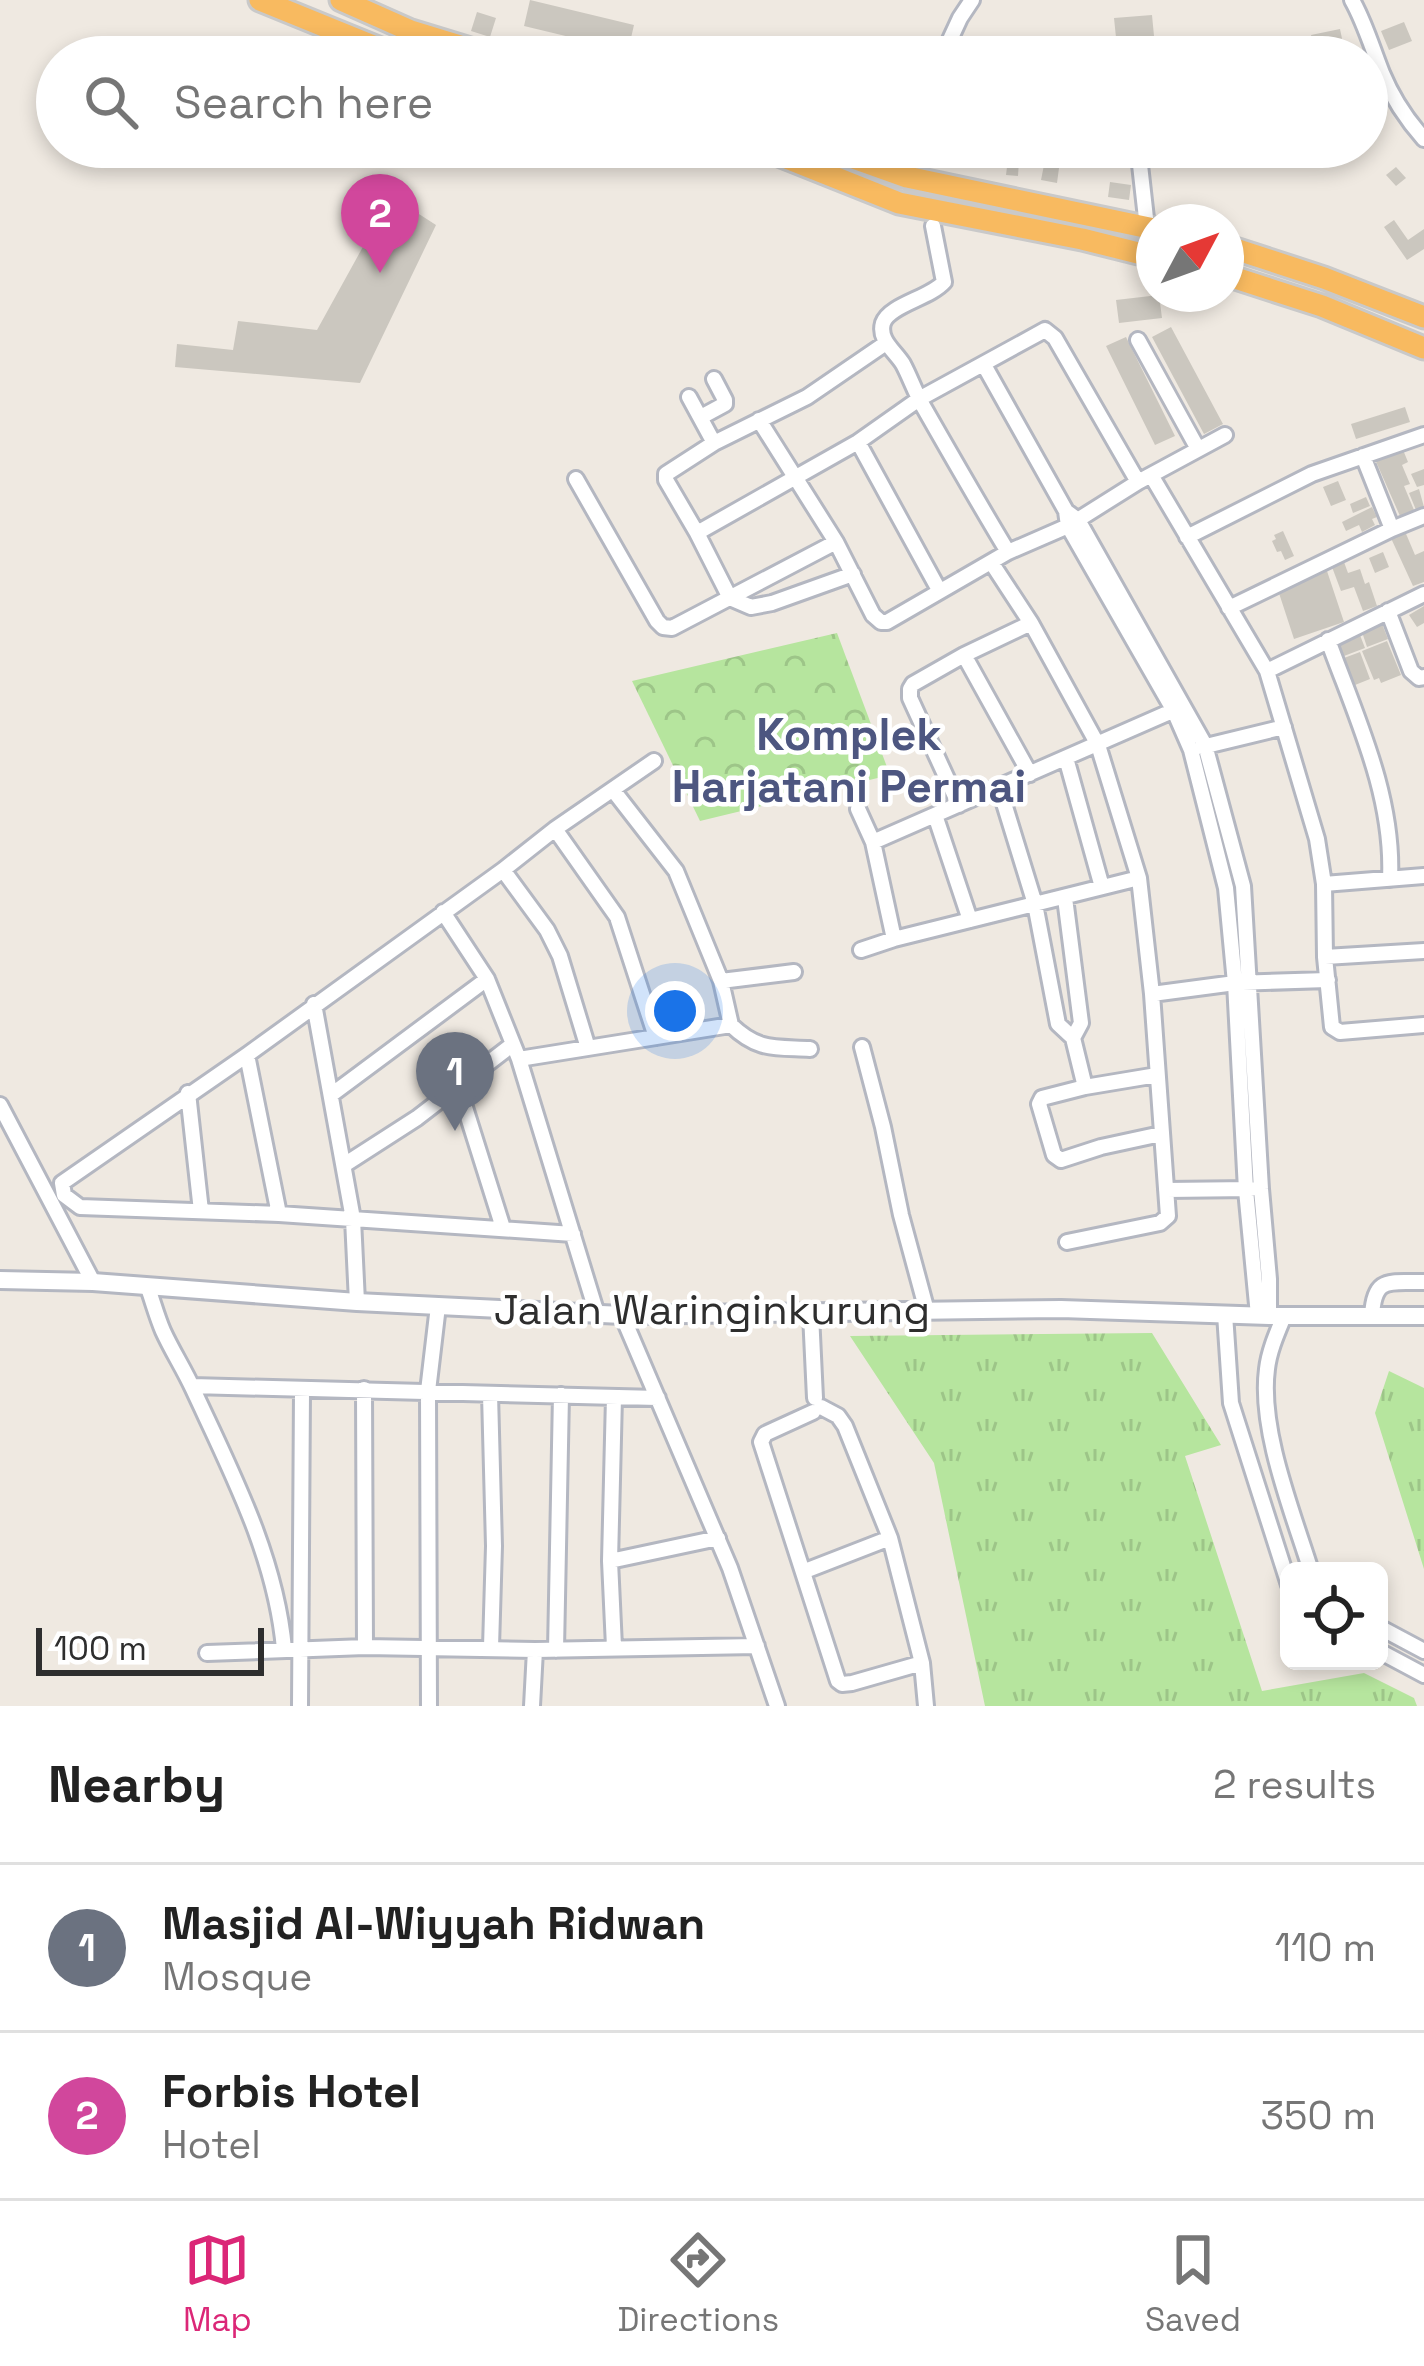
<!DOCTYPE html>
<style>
body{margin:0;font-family:"Space Grotesk",sans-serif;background:#f2f2f2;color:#222}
.controls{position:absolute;right:36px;bottom:36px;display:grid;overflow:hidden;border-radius:18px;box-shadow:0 6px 18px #0003}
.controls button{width:108px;height:108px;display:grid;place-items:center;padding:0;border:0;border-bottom:3px solid #e0e0e0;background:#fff;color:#222;font:60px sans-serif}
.compass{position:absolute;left:1136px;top:204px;width:108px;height:108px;border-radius:50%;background:#fff;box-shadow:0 6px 18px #0003;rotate:49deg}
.scale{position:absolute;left:36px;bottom:30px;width:228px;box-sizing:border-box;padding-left:12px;border:6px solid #2e2e2e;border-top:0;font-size:33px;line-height:42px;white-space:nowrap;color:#2e2e2e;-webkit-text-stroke:9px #fff;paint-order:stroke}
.you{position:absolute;left:675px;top:1011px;width:42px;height:42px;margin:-30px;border:9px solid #fff;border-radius:50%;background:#1a73e8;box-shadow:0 0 0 18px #1a73e833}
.badge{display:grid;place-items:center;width:78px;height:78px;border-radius:50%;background:#db2777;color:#fff;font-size:39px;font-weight:700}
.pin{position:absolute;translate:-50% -99px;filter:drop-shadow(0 3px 6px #0008)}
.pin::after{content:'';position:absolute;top:63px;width:42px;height:36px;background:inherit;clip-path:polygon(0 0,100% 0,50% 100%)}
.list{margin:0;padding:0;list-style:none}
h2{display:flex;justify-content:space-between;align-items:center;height:156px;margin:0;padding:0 48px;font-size:51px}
h2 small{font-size:39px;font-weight:400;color:#767676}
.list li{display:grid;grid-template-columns:78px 1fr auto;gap:36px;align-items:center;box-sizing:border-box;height:168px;padding:0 48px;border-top:3px solid #e0e0e0}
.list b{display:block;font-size:45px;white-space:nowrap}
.list p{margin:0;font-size:39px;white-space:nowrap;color:#767676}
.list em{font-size:39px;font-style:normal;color:#767676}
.icon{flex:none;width:66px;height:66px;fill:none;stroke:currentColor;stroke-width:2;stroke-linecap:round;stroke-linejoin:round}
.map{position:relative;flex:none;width:1424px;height:1706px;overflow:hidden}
.search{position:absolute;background:#fff;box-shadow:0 6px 18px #0003;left:36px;right:36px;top:36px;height:132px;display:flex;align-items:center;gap:30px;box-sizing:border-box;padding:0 42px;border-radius:66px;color:#767676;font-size:45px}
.sheet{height:492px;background:#fff}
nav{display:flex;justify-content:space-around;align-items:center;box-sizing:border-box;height:168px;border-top:3px solid #e0e0e0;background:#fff;font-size:33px;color:#767676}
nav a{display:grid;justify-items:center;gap:6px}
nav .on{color:#db2777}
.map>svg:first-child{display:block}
.grass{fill:url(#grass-tufts)}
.forest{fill:url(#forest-crowns)}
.building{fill:#cbc7bf}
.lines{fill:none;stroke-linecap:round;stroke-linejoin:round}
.minor-casing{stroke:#b4b7c1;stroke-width:20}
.tertiary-casing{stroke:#b4b7c1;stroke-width:22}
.trunk-casing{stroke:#c9c9c9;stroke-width:27}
.minor{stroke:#fff;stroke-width:14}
.tertiary{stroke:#fff;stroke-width:16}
.trunk{stroke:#f8ba60;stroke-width:21}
.labels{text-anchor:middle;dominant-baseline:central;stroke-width:9;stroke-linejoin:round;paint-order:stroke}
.street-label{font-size:42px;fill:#2e2e2e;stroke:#fff}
.neighbourhood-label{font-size:45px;font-weight:bold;fill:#4d5680;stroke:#fff}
</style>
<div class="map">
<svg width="1424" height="1706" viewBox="0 0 1424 1706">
<defs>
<pattern id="grass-tufts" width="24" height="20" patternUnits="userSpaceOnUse" patternTransform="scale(3)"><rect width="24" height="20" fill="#b6e59e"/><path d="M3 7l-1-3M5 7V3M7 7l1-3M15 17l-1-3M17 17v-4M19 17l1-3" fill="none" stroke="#9dc588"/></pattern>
<pattern id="forest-crowns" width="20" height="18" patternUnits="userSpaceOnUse" patternTransform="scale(3)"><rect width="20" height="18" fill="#b6e59e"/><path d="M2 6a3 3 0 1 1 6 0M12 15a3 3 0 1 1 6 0" fill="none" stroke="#9dc588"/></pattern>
</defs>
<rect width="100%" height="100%" fill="#efe9e1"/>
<!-- grass -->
<path class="grass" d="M1152 1333 1221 1445 1185 1456 1262 1691 1364 1673 1414 1698 1417 1706H985L934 1463 850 1336Z
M1389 1371 1424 1388V1569L1375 1413Z"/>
<!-- forest -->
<path class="forest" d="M837 633 890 775 700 821 632 681Z"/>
<!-- building -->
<path class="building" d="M530 0 634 25 628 51 524 26Z
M477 12 496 18 490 37 471 31Z
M1152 15 1156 57H1118L1114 18Z
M1404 22 1412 41 1389 50 1381 31Z
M1340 29 1345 53 1316 57 1311 35Z
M945 147H965L964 156 944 154Z
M1008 159 1019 160 1018 176 1006 175Z
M1044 165 1059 168 1057 183 1041 180Z
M1396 167 1406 178 1396 186 1386 175Z
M1110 182 1131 185 1129 200 1108 197Z
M391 196 436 225 360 383 175 367 177 344 233 350 238 321 317 330Z
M1394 220 1408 240 1424 229V249L1407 260 1384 227Z
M1159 295 1162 318 1119 323 1116 300Z
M1171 327 1223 424 1204 434 1152 337Z
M1126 337 1175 436 1155 445 1106 346Z
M1405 407 1410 422 1356 439 1351 424Z
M1401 445 1408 462 1402 465 1410 484 1404 486 1414 510 1400 516 1374 457Z
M1424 469V485L1417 487 1411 474Z
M1338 481 1346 500 1331 506 1323 487Z
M1419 489 1424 507 1416 510 1409 493Z
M1366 497 1370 506 1353 513 1350 504Z
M1372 507 1377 517 1372 519 1375 525 1362 532 1359 525 1346 531 1342 522Z
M1404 529 1415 555 1424 551V582L1413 586 1390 536Z
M1283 531 1294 556 1285 560 1281 551 1277 552 1272 541 1276 539 1274 535Z
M1383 552 1389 567 1375 573 1369 558Z
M1344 562 1348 573 1360 569 1365 584 1369 582 1377 606 1363 611 1354 587 1341 591 1332 567Z
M1327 571 1344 622 1294 639 1277 587Z
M1424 606V623L1417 627 1409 615Z
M1380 619 1388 639 1367 647 1360 626Z
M1358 630 1365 648 1344 656 1337 638Z
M1387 641 1401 675 1381 683 1379 678 1374 680 1362 651Z
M1360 652 1370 679 1355 685 1344 658Z"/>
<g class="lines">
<defs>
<path id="minor" d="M1352 0C1365 23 1372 48 1382 73 1392 97 1407 120 1424 139
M942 57 960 18 972 0
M1138 147 1147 227
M933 226 944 282C930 298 889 305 883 323 878 340 895 351 903 364 910 377 915 392 923 406 951 455 979 504 1008 552
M1138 340 1198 449
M984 365 1066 511 1078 520 1205 745 1243 886 1261 1189 1269 1279V1316
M689 397 714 443
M701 417 725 404V400L714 379
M759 420 836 542 873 615 881 622H887L1008 552 1068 526 1138 482 1225 435
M858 442 939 590
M1363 456 1392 529
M1151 475 1267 671 1317 839 1324 884 1325 957 1332 1027 1340 1032 1424 1025
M576 479 657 621 663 627 672 628 836 542
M1066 511 1068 526 1174 711 1191 750 1226 888 1235 983 1246 1190 1258 1315
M697 533 858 442 919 399 1045 330 1055 338 1138 482
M1187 537 1312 474 1424 435
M991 562 1031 623 1098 745 1139 878 1152 994 1168 1216 1160 1223 1067 1242
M853 574 772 603 751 607 730 598 697 533 666 480V474L714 443 807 397 886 343
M1229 608 1392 529 1424 516
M1388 611 1411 671 1419 678 1424 677
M1328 640C1356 717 1394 796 1390 879
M964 655 1030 774
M1267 671 1424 594
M1202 747 1284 727
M1066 758 1102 887
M999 787 1035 904 1058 1024 1073 1038 1085 1087
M613 790 676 871 721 981 731 1025
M959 805 910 698V689L913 684 964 655 1031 623
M858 809 873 842 894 939
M935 815 970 920
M555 829 617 917 656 1037
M873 842 1179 708
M503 870 547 930 560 956 588 1048
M1324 884 1424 876
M1065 898 1081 1023 1073 1038
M443 912 487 979 519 1059 597 1314
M861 950 894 939 1139 878
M1325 957 1424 951
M721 981 794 972
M1152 994 1235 983 1328 980
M314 1004 353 1219 357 1302
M862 1047 883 1127 901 1215 927 1311
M247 1055 279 1214
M519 1059 731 1025C758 1051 774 1047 810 1049
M1157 1075 1085 1087 1042 1098 1039 1104 1054 1155 1061 1160 1101 1147 1161 1134
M458 1085 503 1228
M188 1093 201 1211
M331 1095 487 979
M0 1105 93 1282
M344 1165 417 1118 513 1044
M1166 1190 1251 1189
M573 1234 279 1214 80 1207 64 1195 62 1183 247 1055 503 870 555 829 654 761
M148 1288C153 1302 157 1317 163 1331 172 1351 184 1369 193 1389 231 1471 276 1557 284 1649
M811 1314 815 1398
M1225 1314 1231 1403 1289 1585
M622 1315 730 1568 777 1706
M1284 1316C1277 1333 1269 1351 1267 1369 1259 1430 1293 1513 1311 1571
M1372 1316C1374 1275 1390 1283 1424 1282
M192 1386 658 1398
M364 1389 365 1647
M490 1394 494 1546 491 1647
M813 1412 765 1434 761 1442 838 1681 842 1684 852 1683 922 1663
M890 1538 922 1663 926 1706
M610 1561 614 1397
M805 1571 890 1538 845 1426 838 1416 821 1407
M1379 1627 1424 1651
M614 1647 610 1561 718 1538
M556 1650 561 1395
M1379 1651 1424 1675
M207 1653 365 1647 535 1650 757 1646
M300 1706 302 1391
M429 1706 428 1391 438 1306
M532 1706 535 1650"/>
<path id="tertiary" d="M0 1280 93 1282 357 1302 622 1315 1061 1309 1269 1316H1424"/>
<path id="trunk" d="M260 0 400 57
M341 0 411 31 496 57
M759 147 899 203 1082 239 1154 257
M823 147 907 177 1154 229
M1226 246 1324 278 1424 317
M1226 275 1322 306 1424 348"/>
</defs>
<!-- minor casing -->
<use href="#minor" class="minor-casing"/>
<!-- tertiary casing -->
<use href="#tertiary" class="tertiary-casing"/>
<!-- trunk casing -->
<use href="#trunk" class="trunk-casing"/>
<!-- minor -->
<use href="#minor" class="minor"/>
<!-- tertiary -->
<use href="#tertiary" class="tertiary"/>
<!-- trunk -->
<use href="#trunk" class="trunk"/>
</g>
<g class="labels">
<!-- street labels -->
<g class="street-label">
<text x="712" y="1309">Jalan Waringinkurung</text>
</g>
<!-- neighbourhood labels -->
<g class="neighbourhood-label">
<text x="849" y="734">Komplek<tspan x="849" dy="52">Harjatani Permai</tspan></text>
</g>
</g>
</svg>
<div class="controls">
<button><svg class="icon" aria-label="locate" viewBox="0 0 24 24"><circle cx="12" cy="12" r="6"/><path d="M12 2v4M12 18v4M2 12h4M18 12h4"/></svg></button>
</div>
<svg class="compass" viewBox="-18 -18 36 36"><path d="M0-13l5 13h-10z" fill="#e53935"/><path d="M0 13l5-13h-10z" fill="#767676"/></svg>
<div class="scale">100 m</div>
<div class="you"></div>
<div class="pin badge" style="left:455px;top:1131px;background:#6b7280">1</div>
<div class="pin badge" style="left:380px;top:273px;background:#d1479c">2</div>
<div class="search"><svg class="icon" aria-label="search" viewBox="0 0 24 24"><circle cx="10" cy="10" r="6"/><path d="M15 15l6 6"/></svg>Search here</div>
</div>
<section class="sheet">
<h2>Nearby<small>2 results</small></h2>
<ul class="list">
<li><span class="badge" style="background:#6b7280">1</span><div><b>Masjid Al-Wiyyah Ridwan</b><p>Mosque</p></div><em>110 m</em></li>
<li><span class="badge" style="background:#d1479c">2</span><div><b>Forbis Hotel</b><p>Hotel</p></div><em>350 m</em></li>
</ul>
</section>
<nav>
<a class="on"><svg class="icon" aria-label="map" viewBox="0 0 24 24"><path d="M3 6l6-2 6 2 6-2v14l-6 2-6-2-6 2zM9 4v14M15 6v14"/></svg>Map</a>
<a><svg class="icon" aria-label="directions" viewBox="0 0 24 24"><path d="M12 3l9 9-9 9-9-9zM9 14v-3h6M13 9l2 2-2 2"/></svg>Directions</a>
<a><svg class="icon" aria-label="saved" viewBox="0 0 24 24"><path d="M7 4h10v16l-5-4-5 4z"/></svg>Saved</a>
</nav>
